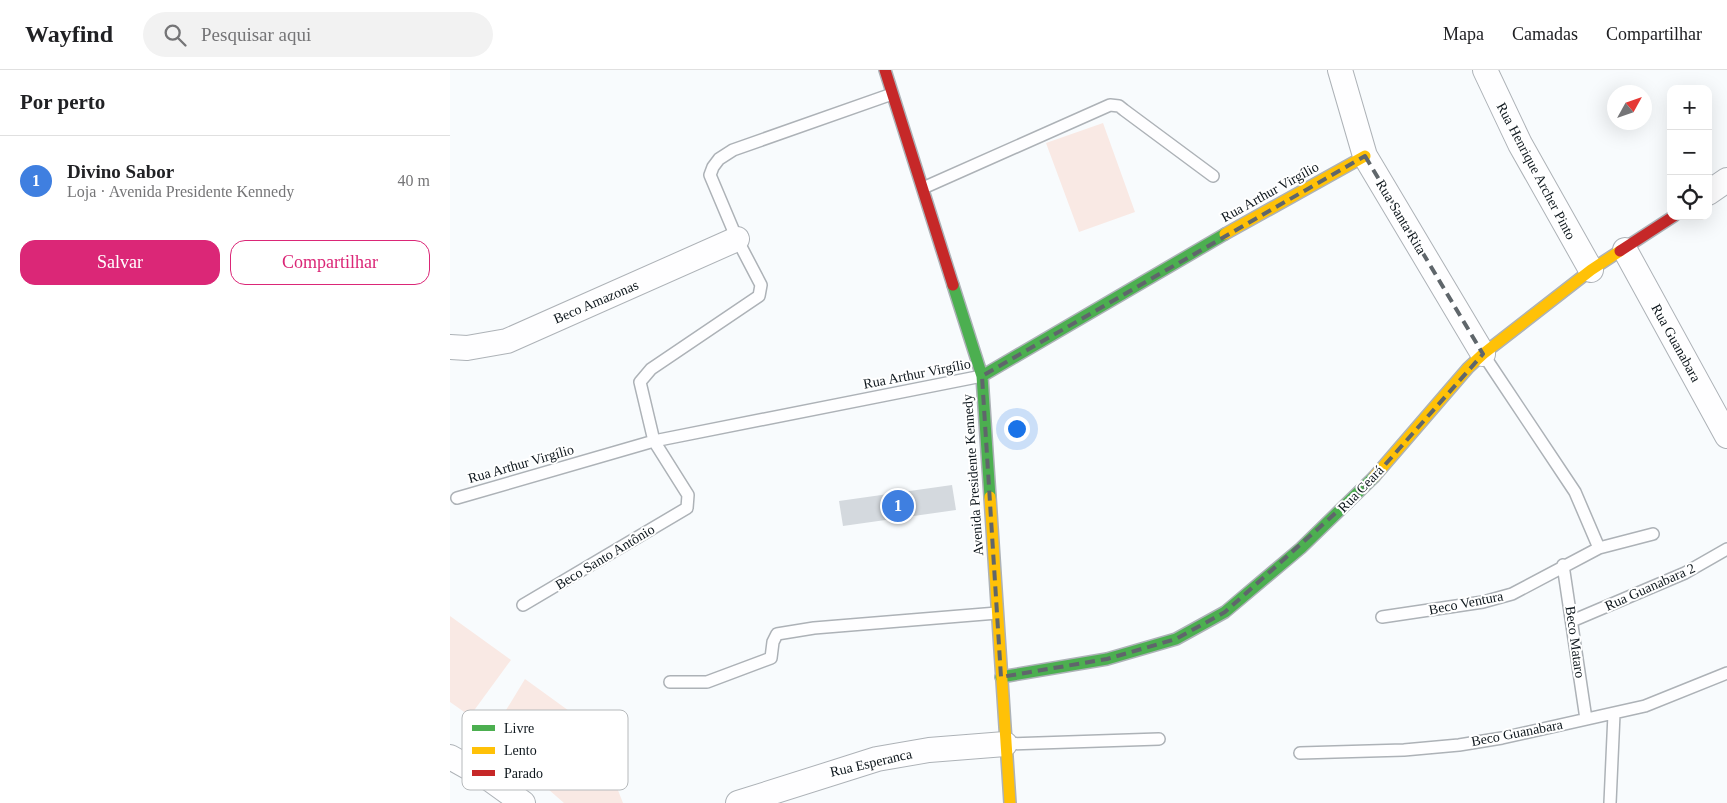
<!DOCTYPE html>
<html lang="pt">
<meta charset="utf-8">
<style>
body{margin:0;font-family:"Times New Roman",serif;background:#f2f2f2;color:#202124}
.controls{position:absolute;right:15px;top:15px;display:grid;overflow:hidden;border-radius:10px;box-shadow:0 5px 20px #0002}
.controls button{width:45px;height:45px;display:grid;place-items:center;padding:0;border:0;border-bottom:1px solid #e0e0e0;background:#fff;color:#202124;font:25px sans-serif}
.compass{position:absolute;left:1157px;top:15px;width:45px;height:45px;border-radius:50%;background:#fff;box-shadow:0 5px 20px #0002;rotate:50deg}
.you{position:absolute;left:566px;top:358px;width:18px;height:18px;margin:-12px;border:4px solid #fff;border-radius:50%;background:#1a73e8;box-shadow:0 0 0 8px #1a73e833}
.badge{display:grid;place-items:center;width:32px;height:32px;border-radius:50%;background:#db2777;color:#fff;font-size:16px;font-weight:700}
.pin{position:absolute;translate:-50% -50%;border:2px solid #fff;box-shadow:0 1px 5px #0006}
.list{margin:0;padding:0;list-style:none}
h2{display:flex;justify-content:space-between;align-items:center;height:65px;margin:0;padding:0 20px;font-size:21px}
h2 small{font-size:16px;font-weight:400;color:#757577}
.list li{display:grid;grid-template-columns:32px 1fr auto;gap:15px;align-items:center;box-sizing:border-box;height:90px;padding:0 20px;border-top:1px solid #e0e0e0}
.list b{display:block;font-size:19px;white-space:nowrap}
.list p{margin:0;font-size:16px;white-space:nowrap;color:#757577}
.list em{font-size:16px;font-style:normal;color:#757577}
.actions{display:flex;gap:10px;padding:15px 20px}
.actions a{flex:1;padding:11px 0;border:1px solid #db2777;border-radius:15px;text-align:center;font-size:18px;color:#db2777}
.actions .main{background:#db2777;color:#fff}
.icon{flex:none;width:28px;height:28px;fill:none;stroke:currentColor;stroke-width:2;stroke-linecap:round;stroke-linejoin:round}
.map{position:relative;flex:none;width:1277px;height:733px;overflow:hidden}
header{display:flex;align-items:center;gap:30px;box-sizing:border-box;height:70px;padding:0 25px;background:#fff;border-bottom:1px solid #e0e0e0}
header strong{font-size:24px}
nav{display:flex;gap:28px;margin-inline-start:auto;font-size:18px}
.search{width:350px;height:45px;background:#f2f2f2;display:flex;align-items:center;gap:12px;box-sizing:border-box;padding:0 18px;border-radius:28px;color:#757577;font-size:19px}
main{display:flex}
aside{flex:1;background:#fff}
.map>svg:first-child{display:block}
.green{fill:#f9e9e4}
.building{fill:#d4d9de}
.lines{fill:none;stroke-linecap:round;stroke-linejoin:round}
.lane-casing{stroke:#adb2b7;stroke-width:14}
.street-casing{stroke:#adb2b7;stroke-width:26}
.fast-casing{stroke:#adb2b7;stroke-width:14}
.slow-casing{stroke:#adb2b7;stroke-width:14}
.jam-casing{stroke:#adb2b7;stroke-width:14}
.lane{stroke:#fefeff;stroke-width:11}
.street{stroke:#fefeff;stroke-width:24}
.fast{stroke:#4caf50;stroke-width:11}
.slow{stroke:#ffc107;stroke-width:11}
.jam{stroke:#c62828;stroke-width:11}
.marked{fill:none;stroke:#5f666b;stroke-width:4;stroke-dasharray:10 6;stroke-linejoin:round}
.labels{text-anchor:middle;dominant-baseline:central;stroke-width:4;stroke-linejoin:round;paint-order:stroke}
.street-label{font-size:14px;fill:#0d161c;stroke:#fff}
.key{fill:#fff;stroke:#b6b9bb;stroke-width:1}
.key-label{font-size:14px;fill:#0d161c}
</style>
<header>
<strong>Wayfind</strong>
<div class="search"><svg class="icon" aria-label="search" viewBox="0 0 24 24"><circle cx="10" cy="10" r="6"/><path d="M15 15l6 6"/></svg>Pesquisar aqui</div>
<nav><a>Mapa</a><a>Camadas</a><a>Compartilhar</a></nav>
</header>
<main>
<aside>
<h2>Por perto<small></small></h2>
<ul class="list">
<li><span class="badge" style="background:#3f7fe0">1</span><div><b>Divino Sabor</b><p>Loja · Avenida Presidente Kennedy</p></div><em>40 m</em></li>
</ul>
<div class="actions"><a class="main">Salvar</a><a>Compartilhar</a></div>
</aside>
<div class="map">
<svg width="1277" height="733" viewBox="0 0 1277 733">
<rect width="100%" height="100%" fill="#f8fbfd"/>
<!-- green -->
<path class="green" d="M653 53 685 142 629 162 596 73Z
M0 546 61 590 20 646 0 632Z
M75 609 144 659 173 733H114L82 705 36 673Z"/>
<!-- building -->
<path class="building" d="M502 415 506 440 393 456 389 431Z"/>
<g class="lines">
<defs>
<path id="lane" d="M473 118 660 35 669 36 674 40 763 106
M1033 284 1125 422 1149 478
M7 428 204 371 532 306
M1113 495 1136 649
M73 535 237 438 238 425 204 371 190 312 201 299 309 226 311 215 287 169 260 105 263 97 269 89 283 80 442 24
M932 547 1033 532 1062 524 1149 478 1203 464
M1122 551 1235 503 1277 479
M220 612H257L321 588 323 572 327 564 364 558 547 543
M555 674 709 669
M850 683 954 680 1009 675 1052 668 1195 636 1277 603
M1160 733 1164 644"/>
<path id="street" d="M890 0 915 86 1033 284
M1035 0 1070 74 1141 200
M1258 123 1277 110
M1175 180 1277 366
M0 277 17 278 57 271 287 169
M0 687 41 710 73 733
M288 733 427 689 479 680 555 674"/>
<path id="fast" d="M503 215 532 306 540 427
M532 306 775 164
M551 607 657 589 726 569 775 542 851 478 924 407"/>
<path id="slow" d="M775 164 915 86
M924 407 1018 298 1033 284 1141 200 1170 181
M540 427 560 733"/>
<path id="jam" d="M435 0 503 215
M1170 181 1224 146"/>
</defs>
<!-- lane casing -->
<use href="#lane" class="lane-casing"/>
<!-- street casing -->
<use href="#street" class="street-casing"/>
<!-- fast casing -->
<use href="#fast" class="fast-casing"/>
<!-- slow casing -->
<use href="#slow" class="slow-casing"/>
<!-- jam casing -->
<use href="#jam" class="jam-casing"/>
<!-- lane -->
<use href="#lane" class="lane"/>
<!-- street -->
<use href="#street" class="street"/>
<!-- fast -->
<use href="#fast" class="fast"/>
<!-- slow -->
<use href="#slow" class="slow"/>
<!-- jam -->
<use href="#jam" class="jam"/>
</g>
<!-- marked area -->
<path class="marked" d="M915 86 1033 284 918 414 775 542 726 569 657 589 551 607 532 306Z"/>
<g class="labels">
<!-- street labels -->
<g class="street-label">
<text transform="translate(1086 101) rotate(62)">Rua Henrique Archer Pinto</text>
<text transform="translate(820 122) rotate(-29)">Rua Arthur Virgílio</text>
<text transform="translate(951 147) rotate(59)">Rua Santa Rita</text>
<text transform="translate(146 232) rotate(-23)">Beco Amazonas</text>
<text transform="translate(1226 273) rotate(61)">Rua Guanabara</text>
<text transform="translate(467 304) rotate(-11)">Rua Arthur Virgílio</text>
<text transform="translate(71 394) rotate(-16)">Rua Arthur Virgílio</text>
<text transform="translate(523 405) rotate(-94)">Avenida Presidente Kennedy</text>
<text transform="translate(911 419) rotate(-46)">Rua Ceará</text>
<text transform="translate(155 487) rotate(-31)">Beco Santo Antônio</text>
<text transform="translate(1200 517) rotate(-24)">Rua Guanabara 2</text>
<text transform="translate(1016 533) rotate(-11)">Beco Ventura</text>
<text transform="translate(1125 572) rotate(82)">Beco Mataro</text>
<text transform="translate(1067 663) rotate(-11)">Beco Guanabara</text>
<text transform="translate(421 693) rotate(-13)">Rua Esperanca</text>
</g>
</g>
<!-- legend -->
<rect x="12" y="640" width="166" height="80" rx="8" class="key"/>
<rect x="22" y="655" width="23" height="6" fill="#4caf50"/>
<rect x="22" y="677" width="23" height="7" fill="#ffc107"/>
<rect x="22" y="700" width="23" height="6" fill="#c62828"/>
<g class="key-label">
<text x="54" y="663">Livre</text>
<text x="54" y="685">Lento</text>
<text x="54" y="708">Parado</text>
</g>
</svg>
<div class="controls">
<button>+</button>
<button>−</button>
<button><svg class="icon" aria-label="locate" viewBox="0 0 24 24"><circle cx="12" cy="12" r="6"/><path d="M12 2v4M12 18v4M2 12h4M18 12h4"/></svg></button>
</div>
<svg class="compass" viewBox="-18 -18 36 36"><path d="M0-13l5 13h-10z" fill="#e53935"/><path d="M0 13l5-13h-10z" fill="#757577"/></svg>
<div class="you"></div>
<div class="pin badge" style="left:448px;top:436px;background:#3f7fe0">1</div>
</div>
</main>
